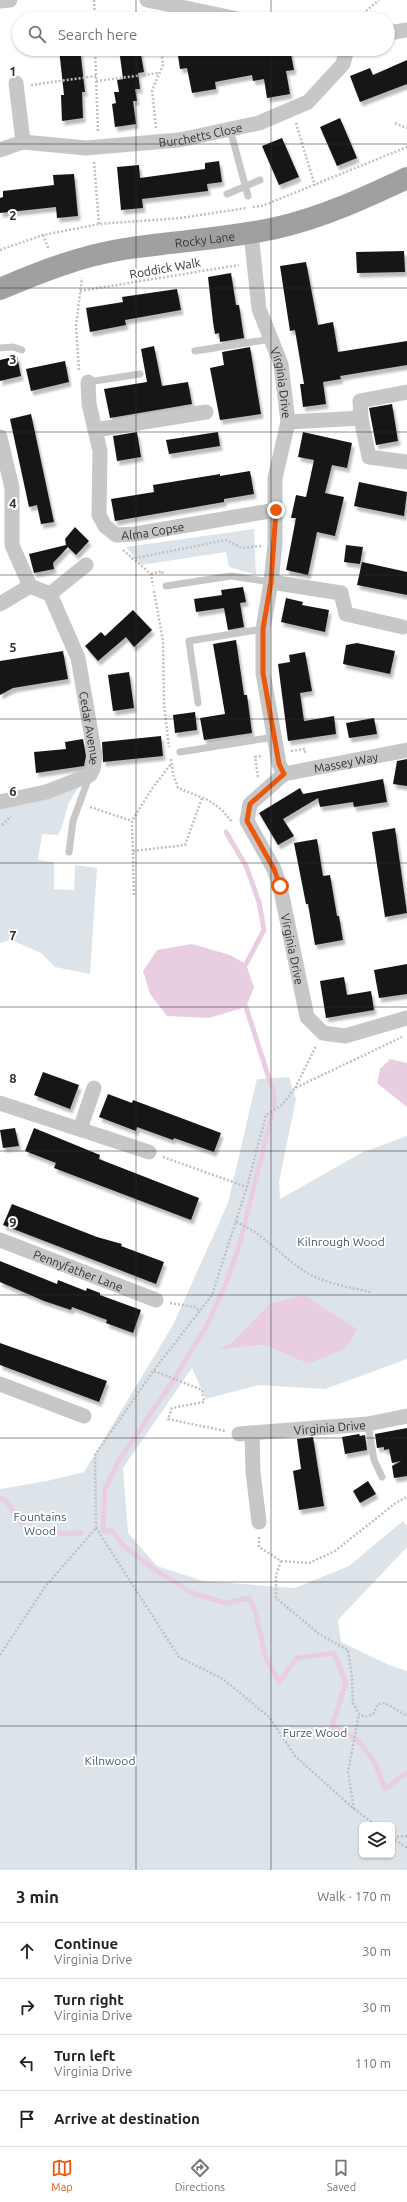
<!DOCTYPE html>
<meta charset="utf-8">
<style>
body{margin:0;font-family:Ubuntu,sans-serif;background:#f2f2f2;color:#202124}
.controls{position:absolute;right:12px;bottom:12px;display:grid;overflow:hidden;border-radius:6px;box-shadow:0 1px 3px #0004}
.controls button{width:36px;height:36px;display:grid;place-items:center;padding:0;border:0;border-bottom:1px solid #e0e0e0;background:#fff;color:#202124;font:20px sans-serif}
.stop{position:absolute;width:12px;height:12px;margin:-9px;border:3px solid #ea580c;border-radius:50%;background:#fff}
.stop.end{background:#ea580c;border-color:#fff;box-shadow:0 1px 4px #0008}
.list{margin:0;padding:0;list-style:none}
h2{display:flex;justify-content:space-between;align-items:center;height:52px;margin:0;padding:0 16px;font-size:17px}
h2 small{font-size:13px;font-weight:400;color:#757577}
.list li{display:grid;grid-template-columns:26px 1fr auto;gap:12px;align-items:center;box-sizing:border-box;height:56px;padding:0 16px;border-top:1px solid #e0e0e0}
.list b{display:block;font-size:15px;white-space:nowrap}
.list p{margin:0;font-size:13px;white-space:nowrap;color:#757577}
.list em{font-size:13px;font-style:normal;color:#757577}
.icon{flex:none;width:22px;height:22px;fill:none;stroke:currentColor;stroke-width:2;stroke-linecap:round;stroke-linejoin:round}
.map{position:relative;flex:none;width:407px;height:1870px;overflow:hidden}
.search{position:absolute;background:#fff;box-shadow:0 1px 3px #0004;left:12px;right:12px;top:12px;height:44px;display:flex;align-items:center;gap:10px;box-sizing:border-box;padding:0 14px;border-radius:22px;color:#757577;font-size:15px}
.sheet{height:276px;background:#fff}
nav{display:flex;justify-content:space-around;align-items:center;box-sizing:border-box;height:56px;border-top:1px solid #e0e0e0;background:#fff;font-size:11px;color:#757577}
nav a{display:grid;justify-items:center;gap:2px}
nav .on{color:#ea580c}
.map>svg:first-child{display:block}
.green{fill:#dde4e9;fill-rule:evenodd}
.water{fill:#e9cee2}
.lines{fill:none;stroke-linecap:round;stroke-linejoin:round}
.stream{stroke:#e9cee2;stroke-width:5}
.building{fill:#171717;filter:url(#shadow)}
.path{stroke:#c0c0c0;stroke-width:2.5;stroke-dasharray:2 2;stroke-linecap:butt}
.service{stroke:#c7c7c7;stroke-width:7}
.minor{stroke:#c7c7c7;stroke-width:15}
.trunk{stroke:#a0a0a0;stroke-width:22}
.route{stroke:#ea580c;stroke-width:5}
.grid{fill:none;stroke:#303030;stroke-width:1;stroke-opacity:0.55}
.labels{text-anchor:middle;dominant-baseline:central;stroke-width:4;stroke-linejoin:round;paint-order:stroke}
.street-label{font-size:12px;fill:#303030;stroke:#fff}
.park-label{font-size:12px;fill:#415768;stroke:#fff}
.grid-label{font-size:13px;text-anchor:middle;font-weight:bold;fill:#303030;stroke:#fff;stroke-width:4;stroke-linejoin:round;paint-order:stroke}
</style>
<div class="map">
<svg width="407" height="1870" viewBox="0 0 407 1870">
<defs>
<filter id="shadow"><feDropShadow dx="2.5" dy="4.5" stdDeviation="1" flood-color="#0004"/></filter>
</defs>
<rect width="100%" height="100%" fill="#fff"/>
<!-- green -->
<path class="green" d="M254 529 256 575 229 567 226 552 141 565 126 547Z
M78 788 69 802 62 827 58 835 42 834 38 860 54 862V889L74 890 75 865 97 868 90 974 55 967 41 953 11 940 0 943V808Z
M289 1077 296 1099 279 1182 280 1199 363 1152 407 1136V1359L325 1389 259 1385 206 1399 192 1368 123 1468 128 1533 157 1566 203 1581 295 1588 349 1566 403 1521 407 1526V1547L338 1620 341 1642 389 1665 407 1671V1870H0V1489L47 1481 84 1472 173 1325 228 1203 257 1079ZM269 1304 308 1364 264 1345 218 1350 232 1342ZM362 1825H392V1855H362Z"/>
<!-- water -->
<path class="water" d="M192 944 230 955 246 964 254 987 246 1007 209 1018 167 1016 150 994 143 971 157 950Z
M390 1059 407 1063V1107L377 1083 380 1069Z
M304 1295 357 1329 346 1348 308 1364 264 1345 217 1350 232 1342 269 1304Z"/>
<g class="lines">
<!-- stream -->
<path class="stream" d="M226 832 246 866 259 902 264 930 246 964
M246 1007 274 1094V1107
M272 1114 240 1243 227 1281 206 1327 173 1381 118 1462 105 1489 103 1531H112L124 1546 155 1570 192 1593 226 1603 249 1598 255 1611 266 1658 279 1682 297 1658 334 1653 346 1683 332 1726 358 1740 375 1763 385 1789 405 1774 407 1775
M0 1498 7 1502 25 1528 66 1534 81 1533"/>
</g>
<!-- building -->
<path class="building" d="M59 49H80L85 92H82L83 118 62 121 61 95H64Z
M119 49H140L144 72 138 73 140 89H135L137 101H133L136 124 115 127 112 104 116 103 114 92H119L117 80 123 79Z
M177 49H249L250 55 290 49 294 70 286 71 290 94 267 98 264 79 253 81 252 75 215 82 216 89 192 93 187 68 180 69Z
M407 60V84L360 102 350 76 370 68 373 75Z
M340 118 357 158 337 166 320 127Z
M282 138 299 177 279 185 262 146Z
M219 161 222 182 207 184 208 191 142 199 143 208 121 210 117 167 139 165 140 178 205 169V163Z
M74 174 78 216 57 218 56 207 0 213V198L3 197V191L54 185 53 175Z
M404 251 405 272 357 273 356 252Z
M306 262 318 325 333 322 338 352 407 341V365L340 376 341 379 323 382 326 404 303 407 300 384H304L295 330 290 331 280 266Z
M231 273 236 305H239L244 338 220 342 219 333 215 334 213 322 208 277Z
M177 289 181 310 125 320 126 325 90 332 86 308 123 302 122 297Z
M154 346 162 386 188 382 192 404 110 418 104 389 147 382 141 349Z
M250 347 261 414 220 420 210 368 224 365 222 352Z
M17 356 21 376 0 381V360Z
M65 361 69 382 31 391 26 369Z
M392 404 398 441 376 445 369 408Z
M31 414 54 522 41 524 37 505 29 507 10 419Z
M137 432 141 457 117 461 113 436Z
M218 432 220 446 169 454 166 440Z
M303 432 352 443 347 468 332 465 325 493 344 497 335 536 317 532 308 575 286 570 296 518H291L296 495 306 497 314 460 298 457Z
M250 471 254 494 224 499V502L115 521 111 499 154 492 153 485 220 474V476Z
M359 482 407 492 404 516 354 506Z
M75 527 89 541 76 555 68 547 53 563 54 569 34 573 29 554 66 545 65 539Z
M346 545 363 547 360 564 344 562Z
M362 562 407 572V595L357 585Z
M243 587 246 602 240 603 244 627 228 630 224 608 196 612 194 599 222 595 221 590Z
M286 598 303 602 302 605 329 610 325 632 281 622Z
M133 610 152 630 134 647 126 637 98 661 85 646 101 632 105 636Z
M236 640 244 695H247L252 733 204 740 200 718 225 714 213 644Z
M357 643 395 651 390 674 343 664 346 645Z
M63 651 68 679 13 688 0 695V661Z
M305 652 312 691 300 693 304 721 334 716 336 734 288 741 278 664 290 662 289 655Z
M129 672 134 708 113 711 108 675Z
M195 712 197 730 175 733 173 715Z
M374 718 377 734 349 738 346 723Z
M161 736 163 756 103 762 102 742Z
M83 739 86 756 84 766 36 773 34 752 66 749 65 742Z
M407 759V786L393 784 397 761Z
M383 779 387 802 354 807 353 802 320 807 318 798 283 819 294 836 278 845 259 813 300 788 303 794Z
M395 828 407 913 385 917 372 832Z
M317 839 323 876 330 875 337 916H339L343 940 315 945 308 904H306L294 843Z
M407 964V994L379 998 374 970Z
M344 977 347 995 371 991 374 1010 326 1018 320 981Z
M43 1072 79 1085 70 1109 34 1095Z
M108 1094 132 1103 133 1100 221 1133 214 1152 174 1138 173 1140 137 1127 136 1131 99 1117Z
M15 1128 19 1146 3 1148 0 1130Z
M34 1128 100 1155 99 1159 199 1198 191 1220 54 1168 56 1163 25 1151Z
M12 1204 97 1237 122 1244 121 1246 164 1262 156 1284 3 1225Z
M0 1261 57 1284 58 1280 86 1291 87 1288 100 1293V1295L141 1310 133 1333 106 1323 107 1320 72 1307 71 1310 44 1301 0 1282Z
M0 1343 107 1381 99 1402 0 1365Z
M407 1428V1476L394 1478 392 1466 401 1461 392 1463 389 1449 384 1450V1447L377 1448 375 1434Z
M359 1434 360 1436 365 1435 367 1450 345 1454 342 1437Z
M313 1437 324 1506 299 1510 293 1471 301 1469 297 1439Z
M368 1481 376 1494 360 1503 353 1491Z"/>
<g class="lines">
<!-- path -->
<path class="path" d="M94 0 95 19
M348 19 361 15 379 0
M95 49 98 131
M96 81 159 73
M31 85 96 76
M296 123 315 186
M395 123 407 128
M156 128 152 90 163 65 161 49
M94 162 99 224
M253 207 262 206 407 147
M43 235 49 250
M0 250 43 235 99 224 181 218 246 208
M80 291 239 265
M79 370 76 326 82 278
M123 550 151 574 153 586
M131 559 226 540 242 548 261 546
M151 574 162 571 163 575
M154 591 163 641 164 705 169 747
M291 751 305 749V754
M171 759 173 774 178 788 208 800 222 810 232 822
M258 777 255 757 263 756
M90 807 132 821
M2 825 11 816
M133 851 185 845 202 798
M134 895 132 821 151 790 171 764
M295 1088 316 1046
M163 1157 247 1187
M236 1222C264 1234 277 1252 301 1269 321 1283 348 1287 371 1292
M170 1303 195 1307 200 1311
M154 1371 202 1390 204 1402 172 1408 168 1419 225 1431
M96 1528 179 1657 223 1679 269 1717 295 1756 354 1809 376 1825
M259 1537V1547L281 1561 309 1563 335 1551 397 1502 407 1497
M281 1561 276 1575V1598L319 1634 348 1650 352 1677 353 1703 359 1714 365 1717 373 1714 378 1704 385 1703 407 1716
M0 1655 45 1587 96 1528 95 1455 154 1370 212 1295 247 1187 266 1115 282 1105 295 1088 402 1037
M354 1809 348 1772 359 1714
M392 1837 407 1848
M393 1837 407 1836"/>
<!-- service -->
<path class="service" d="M230 129 248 196
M227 194 260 180
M0 348 13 347 22 350
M195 351 271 339
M88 382 140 374
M166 586 231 576 271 582
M198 703 189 641 263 629
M180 752 274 737
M69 852 73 821 89 777
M368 1424 374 1460 382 1477"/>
<!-- minor -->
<g class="minor">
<path d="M147 0 238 19"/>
<path d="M0 1 10 0"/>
<path d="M388 33 407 30"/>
<path d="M16 83 23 142"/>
<path id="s1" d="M0 150 23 142 86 148 179 140 259 123 308 102 343 64 347 49"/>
<path id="s2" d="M251 233 259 309 281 364 288 422 275 478V544L271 582 263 629V673L279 764 284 774"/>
<path id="s3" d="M88 382 89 404 100 451 99 515 105 526 116 535 135 534 276 510"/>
<path d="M361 418 360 401 407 392"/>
<path d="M288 422 361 418 369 457 407 462"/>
<path d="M95 430 206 412"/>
<path id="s4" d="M0 437 12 488V545L30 586 50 594 78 658 95 756 93 769 90 775 46 792 0 802"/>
<path d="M271 582 341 593 346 614 403 627"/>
<path d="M50 594 86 565"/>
<path d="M0 604 30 586"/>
<path id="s5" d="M284 774 250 804 247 821 274 869 280 886 307 1017 323 1033 345 1036 407 1018"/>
<path id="s6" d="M284 774 407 750"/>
<path d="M0 1103 149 1152"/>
<path d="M80 1129 94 1088"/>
<path id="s7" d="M0 1240 156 1300"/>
<path d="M0 1384 84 1416"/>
<path d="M252 1433 253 1472 259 1522"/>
<path id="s8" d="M239 1434 368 1424 407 1416"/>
</g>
<!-- trunk -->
<path class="trunk" id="s9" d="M0 289C40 272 80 256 124 249 175 241 229 239 280 227 324 217 366 197 407 178"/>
</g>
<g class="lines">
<!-- route -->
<path class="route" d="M276 510 271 582 263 629V673L279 764 284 774 250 804 247 821 274 869 280 886"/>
</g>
<!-- grid -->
<path class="grid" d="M136 0V19M271 0V19M136 49V1870M271 49V1870M0 144H407M0 288H407M0 432H407M0 575H407M0 719H407M0 863H407M0 1007H407M0 1151H407M0 1295H407M0 1438H407M0 1582H407M0 1726H407"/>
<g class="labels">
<!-- street labels -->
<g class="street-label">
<text stroke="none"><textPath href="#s1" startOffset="203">Burchetts Close</textPath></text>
<text stroke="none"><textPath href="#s9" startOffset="212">Rocky Lane</textPath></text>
<text transform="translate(165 268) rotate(-10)">Roddick Walk</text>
<text stroke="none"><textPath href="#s2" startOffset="154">Virginia Drive</textPath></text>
<text stroke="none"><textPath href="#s3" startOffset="198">Alma Copse</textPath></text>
<text stroke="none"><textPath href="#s4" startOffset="317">Cedar Avenue</textPath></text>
<text stroke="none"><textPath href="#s6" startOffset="63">Massey Way</textPath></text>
<text stroke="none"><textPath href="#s5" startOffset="200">Virginia Drive</textPath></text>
<text stroke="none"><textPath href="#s7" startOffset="84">Pennyfather Lane</textPath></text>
<text stroke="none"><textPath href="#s8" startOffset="91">Virginia Drive</textPath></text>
</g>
<!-- park labels -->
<g class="park-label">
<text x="341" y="1241">Kilnrough Wood</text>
<text x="40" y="1516">Fountains<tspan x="40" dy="14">Wood</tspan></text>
<text x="315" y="1732">Furze Wood</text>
<text x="110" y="1760">Kilnwood</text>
</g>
</g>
<g class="grid-label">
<text x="13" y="76">1</text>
<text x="13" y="220">2</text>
<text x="13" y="364">3</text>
<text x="13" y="508">4</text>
<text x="13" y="652">5</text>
<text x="13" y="796">6</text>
<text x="13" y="940">7</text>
<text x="13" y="1083">8</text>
<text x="13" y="1227">9</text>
</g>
</svg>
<div class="controls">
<button><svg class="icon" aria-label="layers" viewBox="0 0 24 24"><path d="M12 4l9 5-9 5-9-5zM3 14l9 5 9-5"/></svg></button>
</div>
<div class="stop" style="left:280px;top:886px"></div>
<div class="stop end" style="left:276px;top:510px"></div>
<div class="search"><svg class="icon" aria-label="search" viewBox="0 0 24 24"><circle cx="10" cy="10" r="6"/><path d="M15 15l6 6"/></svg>Search here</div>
</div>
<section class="sheet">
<h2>3 min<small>Walk · 170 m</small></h2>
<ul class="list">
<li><svg class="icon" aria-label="ahead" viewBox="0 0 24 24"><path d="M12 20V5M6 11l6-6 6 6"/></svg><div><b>Continue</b><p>Virginia Drive</p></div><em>30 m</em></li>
<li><svg class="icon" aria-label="right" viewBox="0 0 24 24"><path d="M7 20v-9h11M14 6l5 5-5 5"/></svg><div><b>Turn right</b><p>Virginia Drive</p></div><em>30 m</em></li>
<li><svg class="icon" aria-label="left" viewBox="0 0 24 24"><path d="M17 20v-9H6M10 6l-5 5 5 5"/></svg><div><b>Turn left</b><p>Virginia Drive</p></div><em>110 m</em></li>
<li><svg class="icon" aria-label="arrive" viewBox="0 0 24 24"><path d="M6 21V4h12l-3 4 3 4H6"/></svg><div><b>Arrive at destination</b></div></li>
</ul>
</section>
<nav>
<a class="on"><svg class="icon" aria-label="map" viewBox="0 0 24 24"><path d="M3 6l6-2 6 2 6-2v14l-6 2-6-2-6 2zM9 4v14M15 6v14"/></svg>Map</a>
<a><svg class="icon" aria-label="directions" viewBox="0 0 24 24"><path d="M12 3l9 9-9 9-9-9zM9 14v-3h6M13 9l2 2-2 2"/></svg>Directions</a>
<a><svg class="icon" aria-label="saved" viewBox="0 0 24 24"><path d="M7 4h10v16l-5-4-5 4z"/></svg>Saved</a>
</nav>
